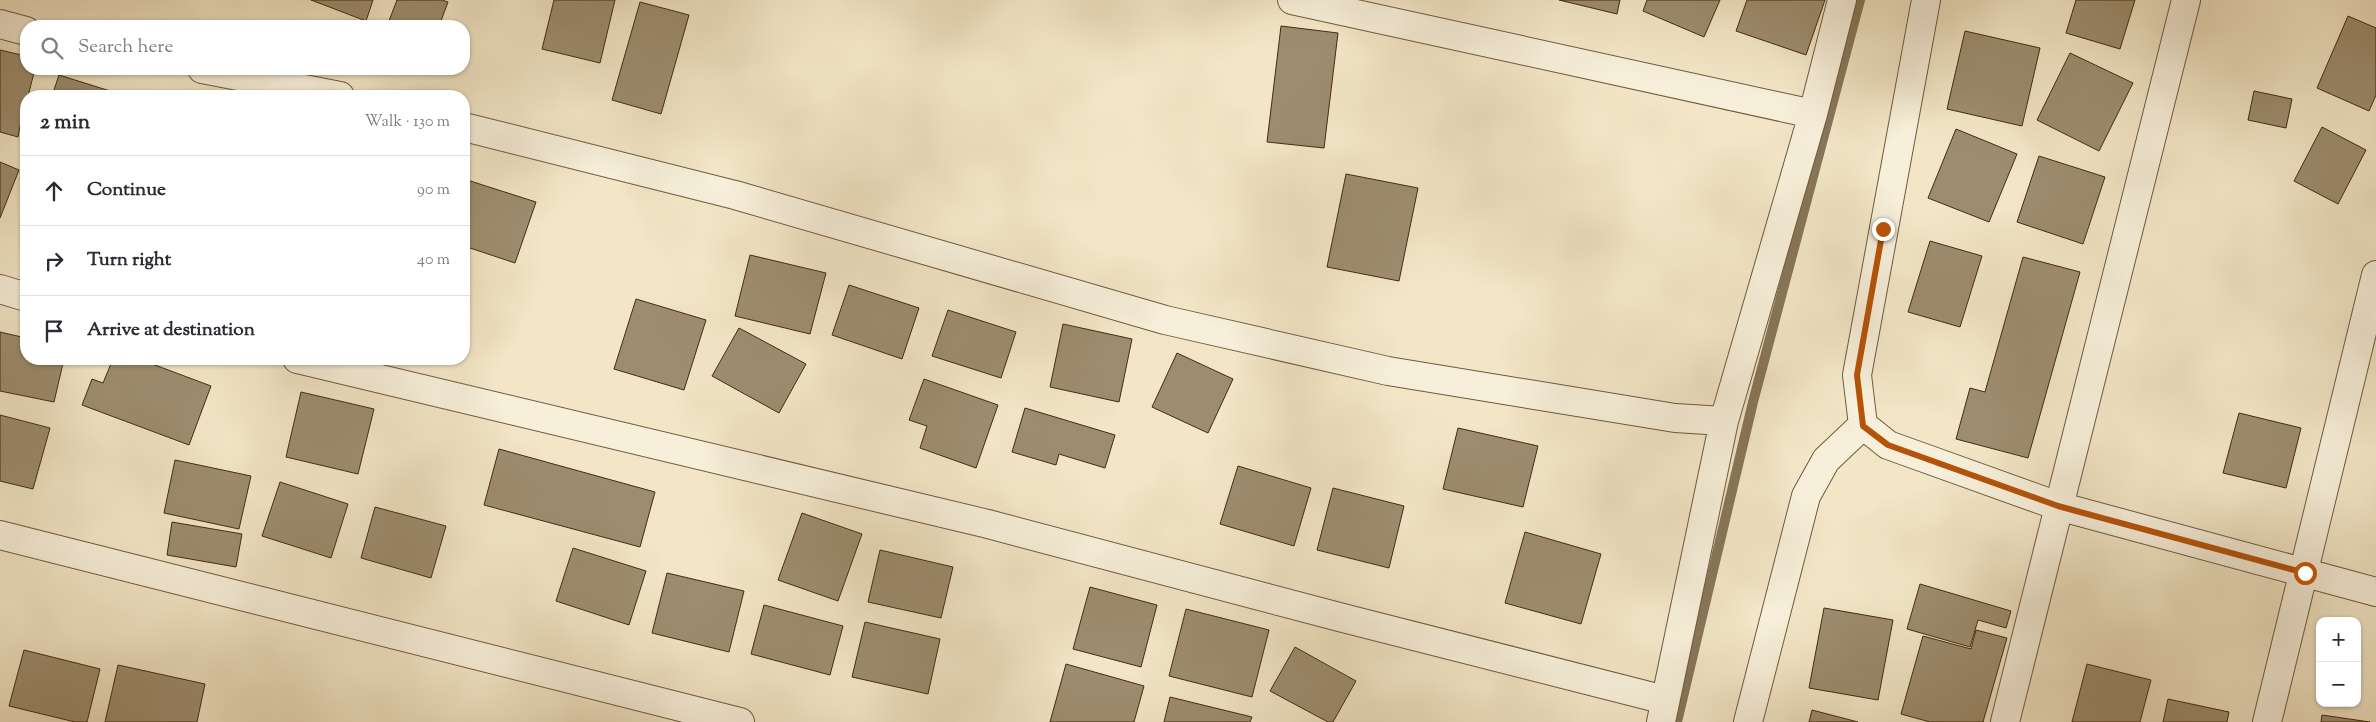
<!DOCTYPE html>
<meta charset="utf-8">
<style>
body{margin:0;font-family:"Sorts Mill Goudy",serif;background:#f7f7f7;color:#2b2b33}
.controls{position:absolute;right:15px;bottom:15px;display:grid;overflow:hidden;border-radius:10px;box-shadow:0 1px 4px #0004}
.controls button{width:45px;height:45px;display:grid;place-items:center;padding:0;border:0;border-bottom:1px solid #e1e1e2;background:#fff;color:#2b2b33;font:25px sans-serif}
.stop{position:absolute;width:15px;height:15px;margin:-11px;border:4px solid #b45309;border-radius:50%;background:#fff}
.stop.end{background:#b45309;border-color:#fff;box-shadow:0 1px 5px #0008}
.list{margin:0;padding:0;list-style:none}
h2{display:flex;justify-content:space-between;align-items:center;height:65px;margin:0;padding:0 20px;font-size:21px}
h2 small{font-size:16px;font-weight:400;color:#7c7c81}
.list li{display:grid;grid-template-columns:32px 1fr auto;gap:15px;align-items:center;box-sizing:border-box;height:70px;padding:0 20px;border-top:1px solid #e1e1e2}
.list b{display:block;font-size:19px;white-space:nowrap}
.list em{font-size:16px;font-style:normal;color:#7c7c81}
.icon{flex:none;width:28px;height:28px;fill:none;stroke:currentColor;stroke-width:2;stroke-linecap:round;stroke-linejoin:round}
.map{position:relative;flex:none;width:2376px;height:722px;overflow:hidden}
.search{position:absolute;background:#fff;box-shadow:0 1px 4px #0004;left:20px;top:20px;width:450px;height:55px;display:flex;align-items:center;gap:12px;box-sizing:border-box;padding:0 18px;border-radius:20px;color:#7c7c81;font-size:19px}
.panel{position:absolute;background:#fff;box-shadow:0 1px 4px #0004;left:20px;top:90px;width:450px;height:275px;border-radius:20px}
.map>svg:first-child{display:block}
.lines{fill:none;stroke-linecap:round;stroke-linejoin:round}
.stream{stroke:#877658;stroke-width:10}
.building{fill:#9d8d6f;stroke:#412c11}
.minor-casing{stroke:#6d5a3e;stroke-width:30}
.minor{stroke:#f7efda;stroke-width:28}
.route{stroke:#b45309;stroke-width:6}
</style>
<div class="map">
<svg width="2376" height="722" viewBox="0 0 2376 722">
<rect width="100%" height="100%" fill="#f2e6c6"/>
<filter id="stains"><feTurbulence type="fractalNoise" baseFrequency=".004" numOctaves="4"/><feColorMatrix values="0 0 0 0 .2 0 0 0 0 .09 0 0 0 0 .02 0 0 0 .5 -.17"/></filter>
<radialGradient id="worn" r=".72"><stop offset=".6" stop-color="#630" stop-opacity="0"/><stop offset="1" stop-color="#630" stop-opacity=".3"/></radialGradient>
<g class="lines">
<!-- stream -->
<path class="stream" d="M1677 722 1753 402 1860 0"/>
</g>
<!-- building -->
<path class="building" d="M311 0H373L366 21Z
M397 0H442L448 2 439 26H387Z
M554 0H615L600 63 542 49Z
M1559 0H1620L1617 14Z
M1647 0H1720L1704 37 1643 11Z
M1747 0H1825L1806 55 1736 31Z
M2076 0H2135L2120 49 2066 33Z
M640 2 689 15 661 114 612 100Z
M2348 16 2376 28V95L2369 111 2317 88Z
M1281 26 1338 33 1324 148 1267 142Z
M1965 31 2040 48 2022 126 1947 109Z
M0 50 26 56V69H35L28 96H26L18 137 0 132Z
M2070 53 2133 83 2099 151 2037 120Z
M59 75 126 96H52Z
M2254 91 2292 99 2286 128 2248 120Z
M2322 127 2366 150 2338 204 2294 181Z
M1956 129 2017 154 1989 222 1928 198Z
M2039 156 2105 177 2083 244 2017 222Z
M0 162 19 170 0 218Z
M1346 174 1418 188 1399 281 1327 267Z
M464 179 536 202 515 263 464 246Z
M1930 241 1982 256 1960 327 1908 312Z
M750 255 826 273 810 334 735 316Z
M2023 257 2080 272 2028 458 1956 439 1970 388 1985 392Z
M849 285 919 308 902 359 832 335Z
M636 299 706 320 684 390 614 369Z
M948 310 1016 332 1001 378 932 356Z
M1063 324 1132 339 1119 402 1050 387Z
M739 328 806 364 779 413 712 376Z
M0 332 26 338V359H64L54 402 0 391Z
M1177 353 1233 379 1208 433 1152 407Z
M113 359H139L211 386 189 445 82 405 92 379 103 383Z
M924 379 998 405 976 468 920 448 927 426 909 420Z
M301 392 374 409 358 474 286 457Z
M1025 408 1115 435 1105 468 1059 454 1056 465 1012 452Z
M2239 413 2301 428 2286 488 2223 473Z
M0 415 50 428 33 489 0 481Z
M1458 428 1538 446 1523 507 1443 489Z
M499 449 655 492 640 547 484 505Z
M175 460 251 476 239 529 164 513Z
M1238 466 1311 488 1294 546 1220 524Z
M280 482 348 504 331 558 262 536Z
M1333 488 1404 506 1389 568 1317 550Z
M375 507 446 526 431 578 361 558Z
M802 513 862 534 838 601 778 580Z
M172 522 242 534 236 567 167 555Z
M1525 532 1601 554 1581 624 1505 603Z
M573 548 646 571 629 625 556 601Z
M880 550 953 567 941 618 868 602Z
M667 573 744 591 729 652 652 633Z
M1920 584 2011 611 2006 628 1978 620 1970 647 1907 629Z
M1090 587 1157 605 1141 667 1073 649Z
M764 605 843 626 830 675 751 654Z
M1824 608 1893 620 1878 700 1809 688Z
M1186 609 1269 630 1252 697 1169 676Z
M865 622 940 639 928 694 852 677Z
M1976 630 2007 638 1983 722H1930L1901 714 1923 636 1971 649Z
M1295 647 1356 681 1333 722H1328L1270 691Z
M24 650 100 669 87 722H75L9 706Z
M1066 664 1144 686 1134 722H1050Z
M2087 664 2151 680 2140 722H2072Z
M118 665 205 684 197 722H105Z
M1170 697 1252 717 1250 722H1164Z
M2168 699 2229 712 2227 722H2163Z
M1812 710 1858 722H1809Z
M2322 715 2370 722H2321Z"/>
<g class="lines">
<defs>
<path id="minor" d="M1292 0 1813 114
M1926 0 1857 375 1863 425 1888 445 2058 506 2376 592
M0 24 26 31
M202 69 340 96
M464 127 735 195 1165 320 1388 371 1675 418 1724 421
M0 289 26 297
M297 359 988 524 1343 618 1665 700
M0 535 740 722
M1661 722 1724 421 1813 114 1842 0
M1748 722 1806 496 1826 460 1863 425
M2005 722 2186 0
M2267 722 2376 275"/>
</defs>
<!-- minor casing -->
<use href="#minor" class="minor-casing"/>
<!-- minor -->
<use href="#minor" class="minor"/>
</g>
<g class="lines">
<!-- route -->
<path class="route" d="M1883 229 1857 375 1863 426 1888 445 2058 506 2305 573"/>
</g>
<rect width="100%" height="100%" filter="url(#stains)"/>
<rect width="100%" height="100%" fill="url(#worn)"/>
</svg>
<div class="controls">
<button>+</button>
<button>−</button>
</div>
<div class="stop" style="left:2305px;top:573px"></div>
<div class="stop end" style="left:1883px;top:229px"></div>
<div class="search"><svg class="icon" aria-label="search" viewBox="0 0 24 24"><circle cx="10" cy="10" r="6"/><path d="M15 15l6 6"/></svg>Search here</div>
<section class="panel">
<h2>2 min<small>Walk · 130 m</small></h2>
<ul class="list">
<li><svg class="icon" aria-label="ahead" viewBox="0 0 24 24"><path d="M12 20V5M6 11l6-6 6 6"/></svg><div><b>Continue</b></div><em>90 m</em></li>
<li><svg class="icon" aria-label="right" viewBox="0 0 24 24"><path d="M7 20v-9h11M14 6l5 5-5 5"/></svg><div><b>Turn right</b></div><em>40 m</em></li>
<li><svg class="icon" aria-label="arrive" viewBox="0 0 24 24"><path d="M6 21V4h12l-3 4 3 4H6"/></svg><div><b>Arrive at destination</b></div></li>
</ul>
</section>
</div>
